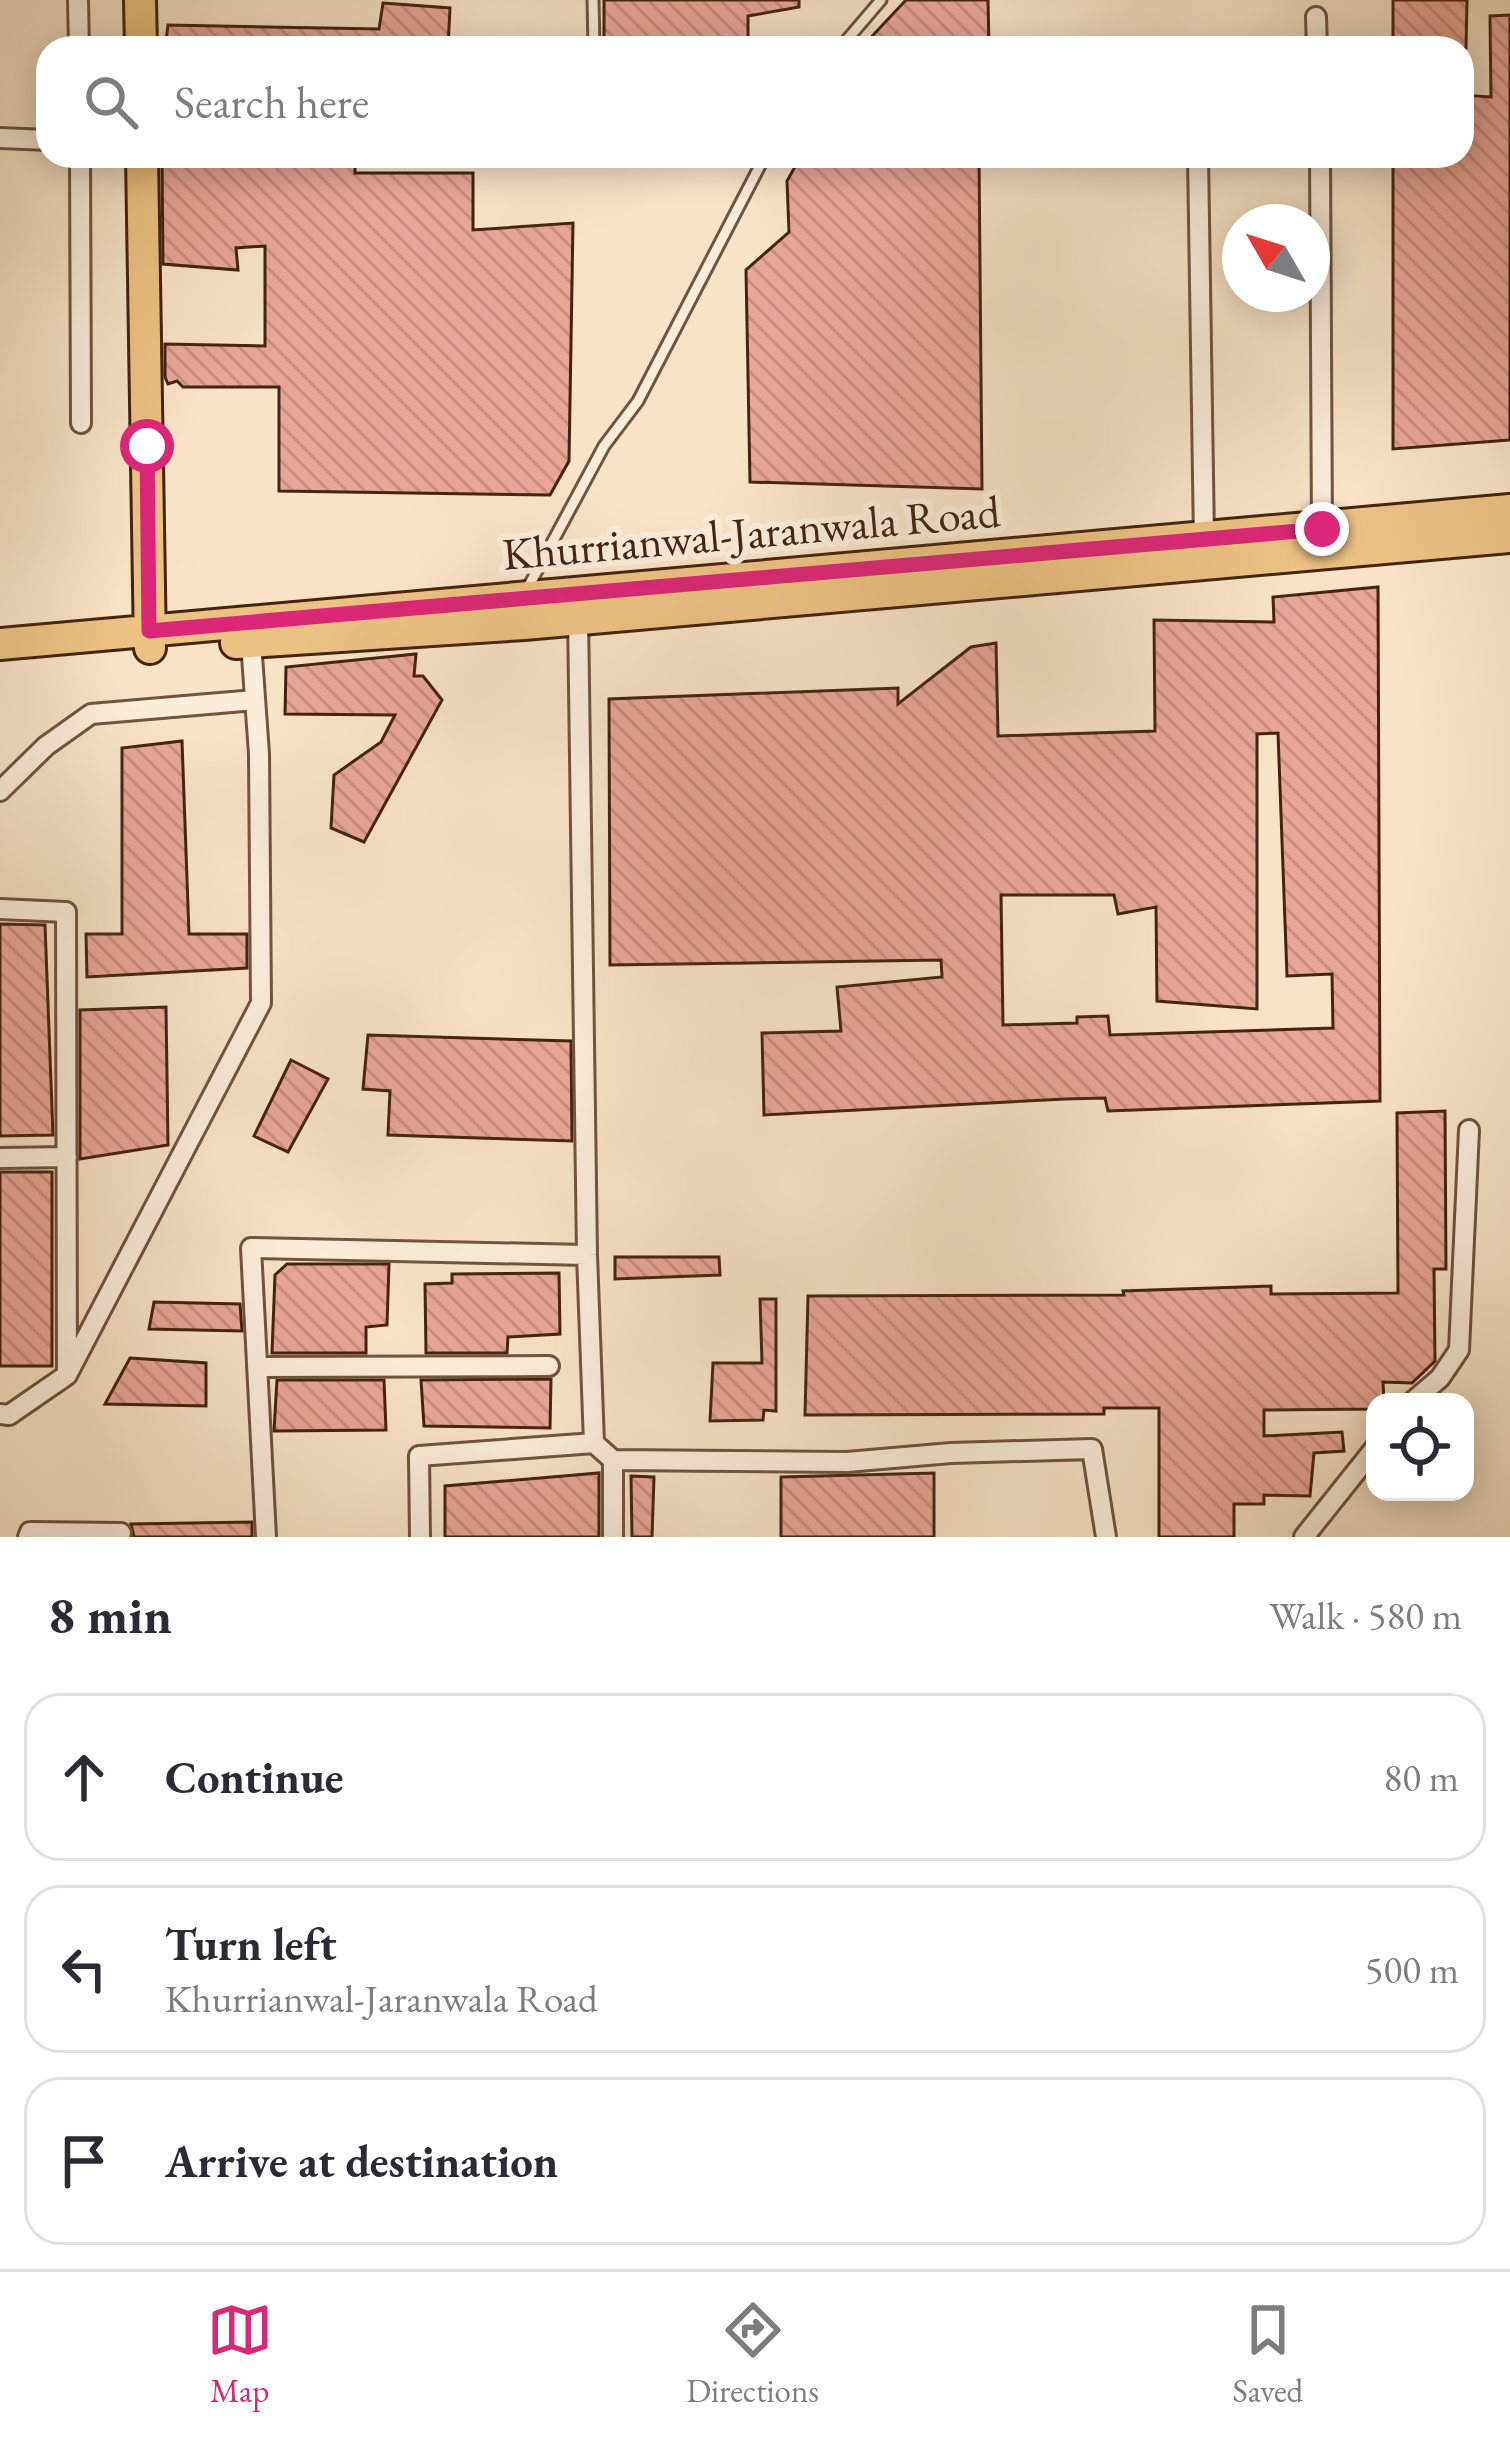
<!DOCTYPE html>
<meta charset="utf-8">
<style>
body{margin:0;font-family:"EB Garamond",serif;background:#f7f7f7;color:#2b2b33}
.controls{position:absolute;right:36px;bottom:36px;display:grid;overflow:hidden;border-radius:24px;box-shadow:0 6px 30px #0003}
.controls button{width:108px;height:108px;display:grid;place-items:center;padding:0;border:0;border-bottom:3px solid #e1e1e2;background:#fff;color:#2b2b33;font:60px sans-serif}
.compass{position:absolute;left:1222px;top:204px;width:108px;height:108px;border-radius:50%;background:#fff;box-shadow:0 6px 30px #0003;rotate:309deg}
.stop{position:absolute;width:36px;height:36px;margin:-27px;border:9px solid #db2777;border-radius:50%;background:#fff}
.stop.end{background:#db2777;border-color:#fff;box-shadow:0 3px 12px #0008}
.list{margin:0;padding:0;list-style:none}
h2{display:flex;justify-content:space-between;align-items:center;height:156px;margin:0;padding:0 48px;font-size:51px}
h2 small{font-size:39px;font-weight:400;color:#7c7c81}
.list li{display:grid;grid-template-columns:78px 1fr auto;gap:36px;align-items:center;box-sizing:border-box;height:168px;margin:0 24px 24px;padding:0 24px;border:3px solid #e1e1e2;border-radius:36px}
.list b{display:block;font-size:45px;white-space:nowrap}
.list p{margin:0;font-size:39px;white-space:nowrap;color:#7c7c81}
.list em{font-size:39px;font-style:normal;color:#7c7c81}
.icon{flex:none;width:66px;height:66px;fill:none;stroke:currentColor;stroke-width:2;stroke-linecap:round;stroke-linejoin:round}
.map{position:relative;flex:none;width:1510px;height:1537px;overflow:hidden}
.search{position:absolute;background:#fff;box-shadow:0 6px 30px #0003;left:36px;right:36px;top:36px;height:132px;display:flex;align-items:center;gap:30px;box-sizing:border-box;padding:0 42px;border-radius:36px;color:#7c7c81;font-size:45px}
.sheet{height:732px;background:#fff}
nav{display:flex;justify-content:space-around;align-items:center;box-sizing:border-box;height:168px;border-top:3px solid #e1e1e2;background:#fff;font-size:33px;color:#7c7c81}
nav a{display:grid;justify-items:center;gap:6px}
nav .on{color:#db2777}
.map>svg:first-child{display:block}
.building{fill:url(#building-back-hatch);stroke:#452310;stroke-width:3;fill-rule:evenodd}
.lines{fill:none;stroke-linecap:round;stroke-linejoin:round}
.service-casing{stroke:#72533e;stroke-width:15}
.minor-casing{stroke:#72533e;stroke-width:24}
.primary-casing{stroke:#452310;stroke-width:36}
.service{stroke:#faedda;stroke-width:9}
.minor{stroke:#faedda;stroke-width:18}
.primary{stroke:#ecc283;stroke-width:30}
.route{stroke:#db2777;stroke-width:15}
.labels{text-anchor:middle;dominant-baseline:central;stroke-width:12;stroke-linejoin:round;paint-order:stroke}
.street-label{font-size:45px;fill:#452310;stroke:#faedda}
</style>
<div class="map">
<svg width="1510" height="1537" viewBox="0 0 1510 1537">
<defs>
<pattern id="building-back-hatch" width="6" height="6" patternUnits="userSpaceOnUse" patternTransform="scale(3)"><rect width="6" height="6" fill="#e8a796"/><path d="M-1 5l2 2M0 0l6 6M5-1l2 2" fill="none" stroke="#c88f80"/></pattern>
</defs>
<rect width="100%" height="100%" fill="#f8e3c6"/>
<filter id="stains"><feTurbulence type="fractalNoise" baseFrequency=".00167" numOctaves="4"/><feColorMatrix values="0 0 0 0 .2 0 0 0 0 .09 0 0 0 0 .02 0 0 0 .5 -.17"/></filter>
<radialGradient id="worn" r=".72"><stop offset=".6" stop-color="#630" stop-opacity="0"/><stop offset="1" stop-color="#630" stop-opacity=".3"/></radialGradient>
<!-- building -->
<path class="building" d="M604 0H799V7L748 16V48H604Z
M906 0H988L989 48H861Z
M1393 0H1467L1466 48H1393Z
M383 3 450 8 448 48H165L168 25 379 29Z
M1510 15V440L1393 449V156H1462V95L1491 97 1490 16Z
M801 156H979L982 489 750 482 746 270 789 232 787 181Z
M162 159 355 164V173H473V230L573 223 569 461 550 495 279 491V387H183L177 381 168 384 165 377V344L265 346V246L236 248 238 270 163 264Z
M1378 587 1380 1101 1108 1111 1105 1098 1065 1099 764 1115 762 1033 841 1031 837 987 942 977 941 960 610 965 609 699 898 688V704L971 647 996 643 998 736 1155 731 1154 620 1274 622 1273 597ZM1278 733 1287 976 1332 974 1333 1028 1110 1035 1108 1016 1077 1017V1023L1003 1025 1001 895H1114L1118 914 1156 907 1157 1001 1257 1009V734Z
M416 654 414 676H423L442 700 364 842 331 828 334 775 381 742 395 715 285 714 286 667Z
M182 741 189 934H247V968L87 977 86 934H122V748Z
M0 924 45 925 53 1135 0 1136Z
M166 1007 168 1145 80 1159V1010Z
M368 1035 571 1041 572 1141 388 1135 390 1091 363 1089Z
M291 1060 328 1079 288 1152 254 1136Z
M1445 1111 1446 1269H1434L1435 1361 1412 1383 1383 1382 1384 1402H1375V1409L1264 1410V1436L1342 1432 1344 1451 1314 1453 1310 1496 1264 1495V1504H1234V1537H1159V1408H1104V1414L805 1415 808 1296 1124 1295 1123 1291 1271 1286V1294L1398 1293 1397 1113Z
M0 1172H52V1366H0Z
M615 1257H719L720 1275 615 1279Z
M287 1264H389L387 1325 366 1327V1353H272L275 1275Z
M559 1273 560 1334 508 1337 507 1353H426L425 1284 452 1283V1274Z
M760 1299H776V1411L764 1410 763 1420 710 1421 713 1363H762Z
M154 1302 240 1304 242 1331 149 1329Z
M130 1358 206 1363V1406L105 1404Z
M551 1379 550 1428 424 1426 421 1380Z
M277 1380H384L386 1430 274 1431Z
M599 1473V1537H445V1486Z
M934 1473V1537H781V1477Z
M631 1476 654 1477 652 1537H632Z
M252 1522V1537H134L131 1524Z"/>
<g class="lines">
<defs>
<path id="service" d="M593 0 594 48
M840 48 881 0
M525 593 604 446 638 401 765 156"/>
<path id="minor" d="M78 0 79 48
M1316 17 1317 48
M0 138 48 140
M80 156 81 423
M1198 156 1204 539
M1320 156 1322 529
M578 614 587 1255 594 1443
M0 791 46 746 91 714 255 700
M0 909 66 912 67 1370
M0 1158 67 1157
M257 1367 549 1366
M1412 1402 1440 1378 1459 1350 1469 1130
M0 1414 9 1415 67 1375 261 1003 259 754 251 642
M613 1460 847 1462 951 1453 1092 1449 1106 1537
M28 1537 30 1532 121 1533
M266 1537 251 1248 587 1255
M420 1537 419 1456 594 1443 613 1460V1537
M1304 1537 1375 1448"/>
<path id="primary" d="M140 0 141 48
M142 156 150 648
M236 643 524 624 1510 537
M0 644 1510 510"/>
</defs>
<!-- service casing -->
<use href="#service" class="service-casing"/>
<!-- minor casing -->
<use href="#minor" class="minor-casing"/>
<!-- primary casing -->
<use href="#primary" class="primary-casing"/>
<!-- service -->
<use href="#service" class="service"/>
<!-- minor -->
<use href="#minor" class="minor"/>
<!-- primary -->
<use href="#primary" class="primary"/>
</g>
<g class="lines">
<!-- route -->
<path class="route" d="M147 446 149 631 1322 529"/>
</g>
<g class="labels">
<!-- street labels -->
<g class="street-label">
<text transform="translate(751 532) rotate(-5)">Khurrianwal-Jaranwala Road</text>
</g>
</g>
<rect width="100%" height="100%" filter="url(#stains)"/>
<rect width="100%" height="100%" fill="url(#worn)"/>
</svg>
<div class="controls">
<button><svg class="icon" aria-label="locate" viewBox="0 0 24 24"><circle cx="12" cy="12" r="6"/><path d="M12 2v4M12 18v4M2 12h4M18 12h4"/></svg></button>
</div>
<svg class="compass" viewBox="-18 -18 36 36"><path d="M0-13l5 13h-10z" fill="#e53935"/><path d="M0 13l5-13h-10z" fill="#7c7c81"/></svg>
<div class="stop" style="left:147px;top:446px"></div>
<div class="stop end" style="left:1322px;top:529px"></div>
<div class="search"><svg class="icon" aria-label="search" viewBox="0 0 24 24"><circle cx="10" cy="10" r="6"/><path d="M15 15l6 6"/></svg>Search here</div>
</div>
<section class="sheet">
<h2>8 min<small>Walk · 580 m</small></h2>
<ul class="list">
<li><svg class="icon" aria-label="ahead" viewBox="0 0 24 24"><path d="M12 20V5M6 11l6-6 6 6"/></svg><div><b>Continue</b></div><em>80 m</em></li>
<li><svg class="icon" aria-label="left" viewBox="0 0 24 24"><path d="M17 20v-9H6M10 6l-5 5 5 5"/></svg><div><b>Turn left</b><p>Khurrianwal-Jaranwala Road</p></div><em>500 m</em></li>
<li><svg class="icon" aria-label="arrive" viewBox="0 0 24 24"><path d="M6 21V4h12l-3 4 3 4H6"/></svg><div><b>Arrive at destination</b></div></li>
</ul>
</section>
<nav>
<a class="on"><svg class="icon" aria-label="map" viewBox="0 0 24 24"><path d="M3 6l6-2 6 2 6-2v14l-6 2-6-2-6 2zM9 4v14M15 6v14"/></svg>Map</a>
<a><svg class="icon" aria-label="directions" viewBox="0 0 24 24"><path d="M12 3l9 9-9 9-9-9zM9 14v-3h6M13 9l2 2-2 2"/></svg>Directions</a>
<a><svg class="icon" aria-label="saved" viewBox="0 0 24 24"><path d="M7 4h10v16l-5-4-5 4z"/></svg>Saved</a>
</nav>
